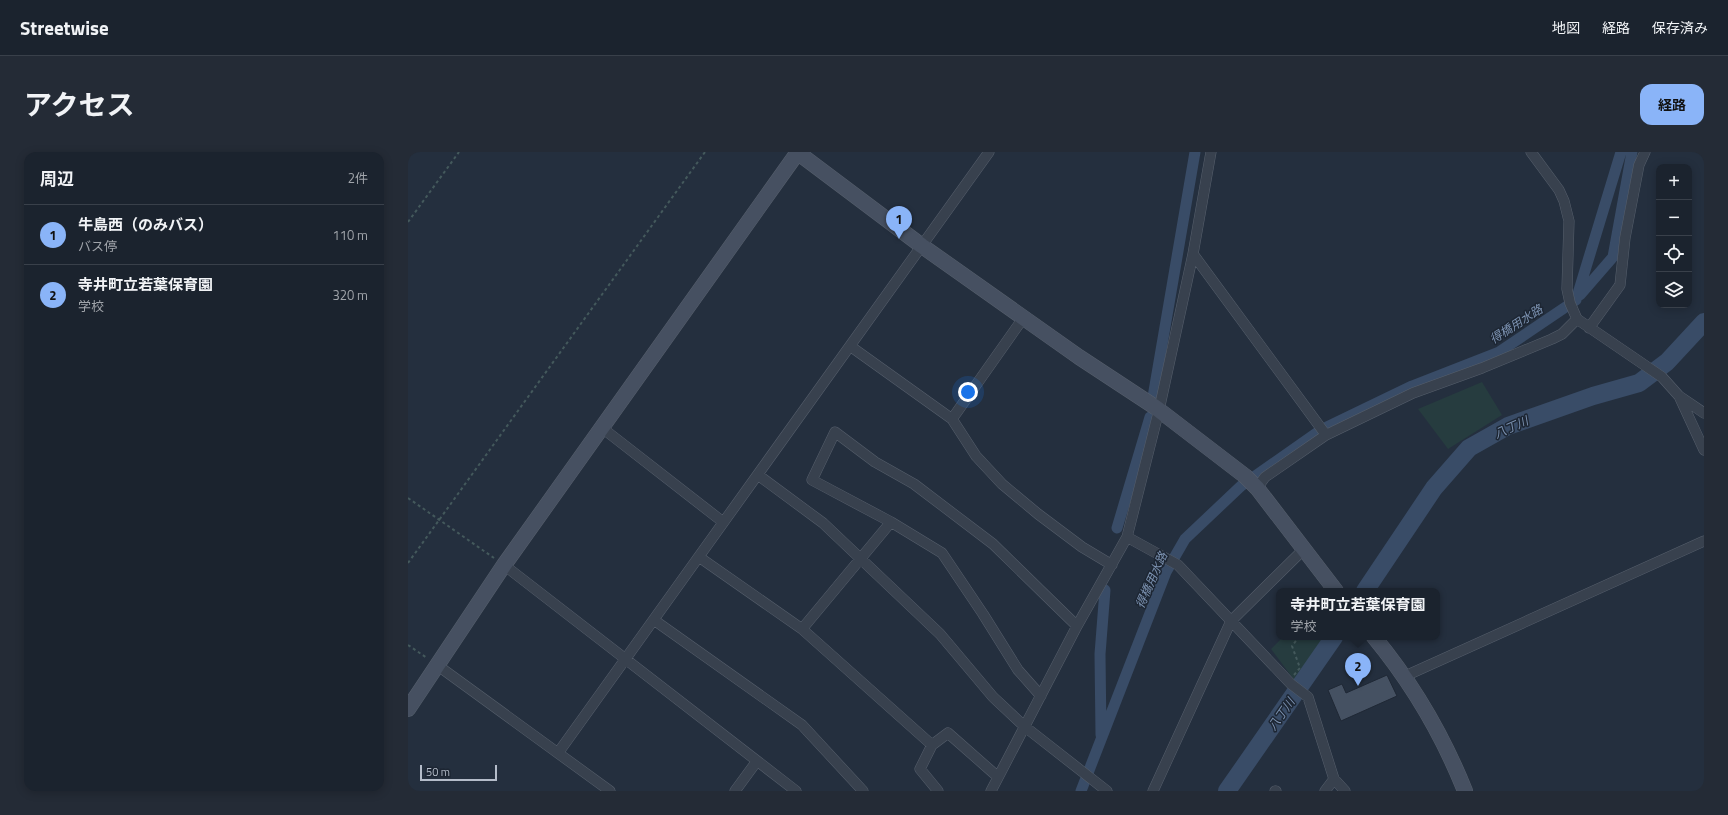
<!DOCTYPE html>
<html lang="ja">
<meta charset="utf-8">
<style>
body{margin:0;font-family:"Titillium Web","Noto Sans JP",sans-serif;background:#242b36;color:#f1f3f6}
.controls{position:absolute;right:12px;top:12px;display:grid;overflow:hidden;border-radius:8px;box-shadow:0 2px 10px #0003}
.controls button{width:36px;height:36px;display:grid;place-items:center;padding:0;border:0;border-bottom:1px solid #39404a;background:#1b232e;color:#f1f3f6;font:20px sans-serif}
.scale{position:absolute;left:12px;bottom:10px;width:77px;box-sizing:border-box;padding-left:4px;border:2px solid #b4bcc9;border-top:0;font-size:11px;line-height:14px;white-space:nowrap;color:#b4bcc9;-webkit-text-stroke:3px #1d2633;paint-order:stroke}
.you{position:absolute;left:560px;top:240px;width:14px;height:14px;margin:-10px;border:3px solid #fff;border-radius:50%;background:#1a73e8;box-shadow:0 0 0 6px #1a73e833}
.badge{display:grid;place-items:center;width:26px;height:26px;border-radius:50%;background:#8ab4f8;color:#111;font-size:13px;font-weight:700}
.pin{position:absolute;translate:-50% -33px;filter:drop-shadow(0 1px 2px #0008)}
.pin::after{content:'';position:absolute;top:21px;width:14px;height:12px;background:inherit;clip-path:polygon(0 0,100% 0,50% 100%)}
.popup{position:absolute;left:868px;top:436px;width:164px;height:52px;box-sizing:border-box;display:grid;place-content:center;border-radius:8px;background:#1b232e;filter:drop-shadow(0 1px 3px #0005);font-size:13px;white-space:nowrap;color:#a0a4aa}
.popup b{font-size:15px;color:#f1f3f6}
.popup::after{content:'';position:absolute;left:50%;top:100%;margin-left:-8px;border:8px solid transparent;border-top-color:#1b232e}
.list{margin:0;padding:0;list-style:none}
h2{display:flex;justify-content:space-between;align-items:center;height:52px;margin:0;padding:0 16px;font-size:17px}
h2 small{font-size:13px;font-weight:400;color:#a0a4aa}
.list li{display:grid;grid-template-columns:26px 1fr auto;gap:12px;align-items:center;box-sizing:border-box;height:60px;padding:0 16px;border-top:1px solid #39404a}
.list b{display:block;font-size:15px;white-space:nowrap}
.list p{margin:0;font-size:13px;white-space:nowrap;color:#a0a4aa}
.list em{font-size:13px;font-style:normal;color:#a0a4aa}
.icon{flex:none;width:22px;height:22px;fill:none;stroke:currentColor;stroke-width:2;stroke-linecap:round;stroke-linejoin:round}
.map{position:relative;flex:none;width:1296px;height:639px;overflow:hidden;border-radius:12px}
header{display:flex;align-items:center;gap:24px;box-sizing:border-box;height:56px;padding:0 20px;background:#1b232e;border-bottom:1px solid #39404a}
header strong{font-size:19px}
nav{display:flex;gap:22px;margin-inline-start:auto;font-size:14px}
.intro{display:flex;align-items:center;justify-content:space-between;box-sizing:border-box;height:96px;padding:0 24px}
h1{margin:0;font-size:28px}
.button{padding:10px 18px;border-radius:12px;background:#8ab4f8;color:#111;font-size:14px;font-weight:700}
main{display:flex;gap:24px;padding:0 24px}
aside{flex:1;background:#1b232e;border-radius:12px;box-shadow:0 2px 10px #0003}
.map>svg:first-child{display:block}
.green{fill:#263c3f}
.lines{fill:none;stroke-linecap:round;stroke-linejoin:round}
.canal{stroke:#394c67;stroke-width:11}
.river{stroke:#394c67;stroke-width:18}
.building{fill:#455162;stroke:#1f2835}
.street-casing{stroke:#565f6c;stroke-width:11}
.secondary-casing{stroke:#565f6c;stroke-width:16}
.path{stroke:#44595c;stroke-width:2;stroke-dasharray:3 3;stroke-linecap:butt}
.street{stroke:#38414e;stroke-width:10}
.secondary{stroke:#465061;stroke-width:15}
.labels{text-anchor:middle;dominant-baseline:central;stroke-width:3;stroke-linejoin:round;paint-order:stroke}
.water-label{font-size:12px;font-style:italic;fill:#7c92b1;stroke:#1d2633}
</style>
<header>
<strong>Streetwise</strong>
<nav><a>地図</a><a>経路</a><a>保存済み</a></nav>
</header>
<div class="intro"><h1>アクセス</h1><a class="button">経路</a></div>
<main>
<aside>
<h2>周辺<small>2件</small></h2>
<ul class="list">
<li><span class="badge">1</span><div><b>牛島西（のみバス）</b><p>バス停</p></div><em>110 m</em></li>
<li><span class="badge">2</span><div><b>寺井町立若葉保育園</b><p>学校</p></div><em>320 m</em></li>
</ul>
</aside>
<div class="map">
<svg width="1296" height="639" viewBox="0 0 1296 639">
<rect width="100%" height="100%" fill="#242f3e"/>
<!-- green -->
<path class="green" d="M1074 230 1094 263 1040 297 1010 257Z
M875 485H918L887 529 863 497Z"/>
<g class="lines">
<!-- canal -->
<path class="canal" d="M1172 143 1205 105 1224 0
M745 245 787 0
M919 275 1004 234 1091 200 1168 148 1213 0
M709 376 742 265
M693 583 692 502 697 438
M673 639 758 420 777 387 833 334 910 280"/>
<!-- river -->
<path class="river" d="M957 439 1026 336 1061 296 1100 274 1185 244 1231 231 1259 210 1296 170
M819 639 926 485"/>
</g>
<!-- building -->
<path class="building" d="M979 523 989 544 933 569 920 538 934 532 938 541Z"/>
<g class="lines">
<defs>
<path id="street" d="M1123 0 1151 38 1156 49 1161 69 1159 137 1162 151 1169 167 1254 225 1271 244 1296 298
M785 102 918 283
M1181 176 1212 133 1217 86 1231 13 1237 0
M442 194 544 267 568 304 594 332 630 362 674 395 704 413
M1271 244 1296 261
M544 267 616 165
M193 275 315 370
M350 323 415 371 532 482 585 545 616 574 699 639
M849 336 857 325 918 283 1005 241 1074 216 1144 187 1154 182 1169 167
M719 385 770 413 883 532 900 545 926 627 937 639
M291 405 394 477 524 593 540 581 590 625
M96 413 388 639
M246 468 394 573 455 639
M394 477 483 370
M29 513 202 639
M995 525 1296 389
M633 544 610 518 575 462 534 401 483 370 404 328 427 280 467 310 506 332 585 392 669 474
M524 593 512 617 530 639
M150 601 581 0
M327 639 349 609
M583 639 669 474 719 385 751 258 785 102 803 0
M745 639 823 469 896 397
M867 639H868
M917 639 926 627"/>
<path id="secondary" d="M389 0 514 94 671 205 747 255 837 324 849 336 928 439
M966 485C1004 531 1035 584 1057 639
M0 557 96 413 390 0"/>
</defs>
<!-- street casing -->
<use href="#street" class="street-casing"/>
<!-- secondary casing -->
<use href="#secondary" class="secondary-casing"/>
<!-- path -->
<path class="path" d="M0 70 51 0
M0 346 86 406
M0 411 297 0
M0 493 19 506
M886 523 892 516 884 494 891 485"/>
<!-- street -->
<use href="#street" class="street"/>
<!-- secondary -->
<use href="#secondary" class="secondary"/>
</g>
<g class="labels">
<!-- water labels -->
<g class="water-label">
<text transform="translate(1108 172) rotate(-33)">得橋用水路</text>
<text transform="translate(1103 275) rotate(-24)">八丁川</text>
<text transform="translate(743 428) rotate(-66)">得橋用水路</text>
<text transform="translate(873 562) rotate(-55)">八丁川</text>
</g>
</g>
</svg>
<div class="controls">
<button>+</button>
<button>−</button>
<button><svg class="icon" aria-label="locate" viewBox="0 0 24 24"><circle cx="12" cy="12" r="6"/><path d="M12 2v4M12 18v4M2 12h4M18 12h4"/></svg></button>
<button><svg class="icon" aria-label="layers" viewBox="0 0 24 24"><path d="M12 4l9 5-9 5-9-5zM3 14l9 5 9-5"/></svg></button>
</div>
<div class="scale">50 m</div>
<div class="you"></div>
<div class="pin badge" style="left:491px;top:87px">1</div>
<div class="pin badge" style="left:950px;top:534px">2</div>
<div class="popup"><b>寺井町立若葉保育園</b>学校</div>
</div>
</main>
